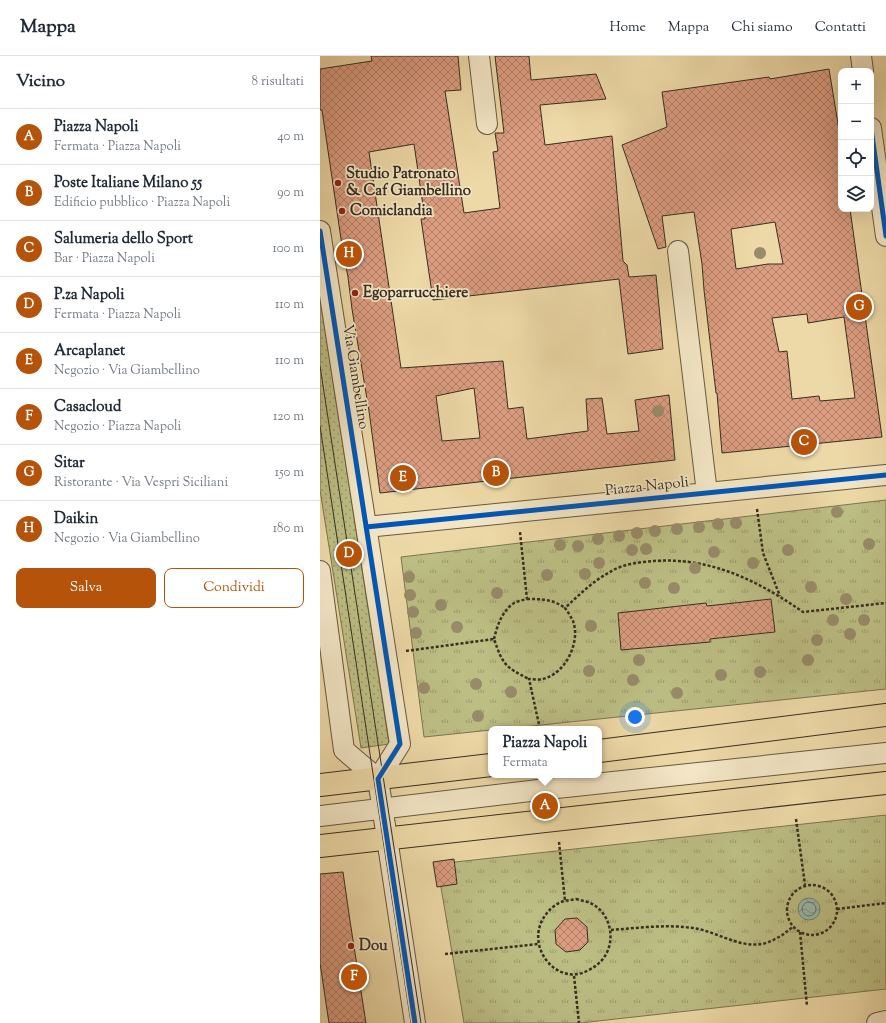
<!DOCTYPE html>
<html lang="it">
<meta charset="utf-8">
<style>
body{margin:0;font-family:"Sorts Mill Goudy",serif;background:#f2f2f3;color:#1f2937}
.controls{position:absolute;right:12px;top:12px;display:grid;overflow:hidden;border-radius:8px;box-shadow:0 4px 16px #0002}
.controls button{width:36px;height:36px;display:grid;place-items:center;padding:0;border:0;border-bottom:1px solid #e0e1e3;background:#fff;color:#1f2937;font:20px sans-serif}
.you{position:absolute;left:315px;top:661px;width:14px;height:14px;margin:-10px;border:3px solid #fff;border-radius:50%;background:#1a73e8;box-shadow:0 0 0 6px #1a73e833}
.badge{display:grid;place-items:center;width:26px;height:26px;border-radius:50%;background:#b45309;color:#fff;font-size:13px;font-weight:700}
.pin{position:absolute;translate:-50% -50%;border:2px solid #fff;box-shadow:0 1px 4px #0006}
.popup{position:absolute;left:168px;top:670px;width:114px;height:52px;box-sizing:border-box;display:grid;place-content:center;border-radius:8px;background:#fff;filter:drop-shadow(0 1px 3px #0005);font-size:13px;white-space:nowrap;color:#747a83}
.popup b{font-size:15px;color:#1f2937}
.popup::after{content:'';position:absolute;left:50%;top:100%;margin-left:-8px;border:8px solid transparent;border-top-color:#fff}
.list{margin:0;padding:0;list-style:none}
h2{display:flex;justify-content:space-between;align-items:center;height:52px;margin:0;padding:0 16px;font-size:17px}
h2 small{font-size:13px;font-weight:400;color:#747a83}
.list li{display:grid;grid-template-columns:26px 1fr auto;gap:12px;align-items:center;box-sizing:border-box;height:56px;padding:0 16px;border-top:1px solid #e0e1e3}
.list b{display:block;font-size:15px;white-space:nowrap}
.list p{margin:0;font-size:13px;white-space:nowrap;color:#747a83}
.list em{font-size:13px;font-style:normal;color:#747a83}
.actions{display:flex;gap:8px;padding:12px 16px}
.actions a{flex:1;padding:9px 0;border:1px solid #b45309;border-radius:8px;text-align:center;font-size:14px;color:#b45309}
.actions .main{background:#b45309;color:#fff}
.icon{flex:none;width:22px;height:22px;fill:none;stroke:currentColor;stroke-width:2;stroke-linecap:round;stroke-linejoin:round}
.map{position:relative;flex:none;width:566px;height:967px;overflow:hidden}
header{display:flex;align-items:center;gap:24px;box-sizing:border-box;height:56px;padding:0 20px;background:#fff;border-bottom:1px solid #e0e1e3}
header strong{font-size:19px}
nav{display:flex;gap:22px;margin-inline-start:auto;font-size:14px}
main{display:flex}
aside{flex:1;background:#fff}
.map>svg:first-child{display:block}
.grass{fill:url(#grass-tufts);stroke:#7a7653}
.garden{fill:url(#garden-dots);stroke:#7a7653}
.water{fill:url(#water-waves);stroke:#728275}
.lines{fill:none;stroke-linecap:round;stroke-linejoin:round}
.shore{stroke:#687467;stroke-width:1}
.building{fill:url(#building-cross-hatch);stroke:#372e22;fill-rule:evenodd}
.minor-casing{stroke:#645943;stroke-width:22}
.major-casing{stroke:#372e22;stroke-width:24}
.path{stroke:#372e22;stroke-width:2.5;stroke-dasharray:3 2;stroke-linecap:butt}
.minor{stroke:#f3e6c6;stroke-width:20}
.major{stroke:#edd9a7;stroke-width:22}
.tram{stroke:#372e22;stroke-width:1}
.cycleway-casing{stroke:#f3e6c6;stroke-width:8}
.cycleway{stroke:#0057b8;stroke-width:5}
.tree{fill:#988b69}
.poi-dot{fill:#8f2418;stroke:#f3e6c6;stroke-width:1.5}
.labels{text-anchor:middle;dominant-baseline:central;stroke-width:3.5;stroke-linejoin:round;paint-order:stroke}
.poi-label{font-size:15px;font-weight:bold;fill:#372e22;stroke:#f3e6c6;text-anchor:start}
.street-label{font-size:15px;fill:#372e22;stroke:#f3e6c6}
</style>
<header>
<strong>Mappa</strong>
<nav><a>Home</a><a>Mappa</a><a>Chi siamo</a><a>Contatti</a></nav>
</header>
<main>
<aside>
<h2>Vicino<small>8 risultati</small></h2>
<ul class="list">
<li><span class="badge">A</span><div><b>Piazza Napoli</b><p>Fermata · Piazza Napoli</p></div><em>40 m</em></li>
<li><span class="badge">B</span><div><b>Poste Italiane Milano 55</b><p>Edificio pubblico · Piazza Napoli</p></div><em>90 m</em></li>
<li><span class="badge">C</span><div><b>Salumeria dello Sport</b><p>Bar · Piazza Napoli</p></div><em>100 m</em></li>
<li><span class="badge">D</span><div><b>P.za Napoli</b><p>Fermata · Piazza Napoli</p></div><em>110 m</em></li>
<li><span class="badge">E</span><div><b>Arcaplanet</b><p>Negozio · Via Giambellino</p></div><em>110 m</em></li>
<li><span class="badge">F</span><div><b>Casacloud</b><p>Negozio · Piazza Napoli</p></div><em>120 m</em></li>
<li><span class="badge">G</span><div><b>Sitar</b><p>Ristorante · Via Vespri Siciliani</p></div><em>150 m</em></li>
<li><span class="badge">H</span><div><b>Daikin</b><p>Negozio · Via Giambellino</p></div><em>180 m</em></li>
</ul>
<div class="actions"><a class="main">Salva</a><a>Condividi</a></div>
</aside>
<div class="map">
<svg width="566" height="967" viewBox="0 0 566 967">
<defs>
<pattern id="grass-tufts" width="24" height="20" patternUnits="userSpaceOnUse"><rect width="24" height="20" fill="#bcbe84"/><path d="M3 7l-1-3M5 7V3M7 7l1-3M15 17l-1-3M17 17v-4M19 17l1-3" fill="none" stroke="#9a9b6c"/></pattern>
<pattern id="garden-dots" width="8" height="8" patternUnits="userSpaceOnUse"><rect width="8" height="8" fill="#bcbe84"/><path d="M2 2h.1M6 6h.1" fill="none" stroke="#9a9b6c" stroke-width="1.8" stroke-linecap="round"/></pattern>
<pattern id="water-waves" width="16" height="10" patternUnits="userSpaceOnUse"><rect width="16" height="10" fill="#99baac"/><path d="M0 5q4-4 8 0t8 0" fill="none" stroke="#7e988c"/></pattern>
<pattern id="building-cross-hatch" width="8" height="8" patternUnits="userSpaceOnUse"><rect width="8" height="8" fill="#dc9d81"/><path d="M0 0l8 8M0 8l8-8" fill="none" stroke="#b38069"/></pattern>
</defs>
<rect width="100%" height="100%" fill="#edd9a7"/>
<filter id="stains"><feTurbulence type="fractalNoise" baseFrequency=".005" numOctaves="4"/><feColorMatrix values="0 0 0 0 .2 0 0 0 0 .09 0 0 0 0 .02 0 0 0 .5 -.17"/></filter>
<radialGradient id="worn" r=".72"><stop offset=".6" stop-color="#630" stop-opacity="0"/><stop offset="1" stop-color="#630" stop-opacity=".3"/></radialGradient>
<!-- grass -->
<path class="grass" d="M566 444V633L183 673H171V674L104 681 81 501Z
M566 759V933L260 967H144L117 808Z"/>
<!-- garden -->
<path class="garden" d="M0 241 69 688 41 692 0 434Z"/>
<!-- water -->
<path class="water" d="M478 853a11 11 0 1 1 22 0a11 11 0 1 1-22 0Z"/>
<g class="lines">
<!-- shore -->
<path class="shore" d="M482 853a7 7 0 1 1 14 0a7 7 0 1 1-14 0Z"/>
</g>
<!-- building -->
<path class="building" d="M51 0H138L141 34 125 35 144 157 180 152 173 96 178 95 175 77H184L175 0H209L211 24 276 18 286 43 220 49 225 89 292 80 303 205 307 209 309 221 336 219 343 293 308 298 299 223 113 244 101 163H105L94 88 49 96 81 312 183 305 188 353 203 351 207 383 268 375 266 343 282 342 287 378 319 375 315 344 349 339 355 404 60 437 49 355 32 253 28 221 21 183 2 54H0V13L52 5ZM154 332 160 382 122 385 116 340Z
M509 13 521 86V153H530L562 381 402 397 397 337H396L384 234 382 208 374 156 342 160 346 191 338 193 302 89 347 71 342 36 449 21 450 23ZM455 166 463 208H448L416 213 411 173ZM487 258 488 267 524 261 535 342 500 345 499 340 472 343 467 295 459 296 452 262Z
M451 543 455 576 390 583V586L301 594 298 557 386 547 387 550Z
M134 803 137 828 117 831 113 806Z
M23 816 30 865 46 967H9L0 907V818Z
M257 862 267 871 268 886 260 894 246 896 236 888 235 874 245 863Z"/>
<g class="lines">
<defs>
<path id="minor" d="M159 0 167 68
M541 0 543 15
M551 72 566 180
M0 175 80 688 58 723 95 967
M358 195 387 437
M46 471 566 419
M0 515 24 694 58 723
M0 760 227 733 566 697
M557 967 566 965"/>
<path id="major" d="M279 695 566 659
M0 729 171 709
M0 790 566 727"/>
</defs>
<!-- minor casing -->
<use href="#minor" class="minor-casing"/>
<!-- major casing -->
<use href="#major" class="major-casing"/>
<!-- path -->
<path class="path" d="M437 453 443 497 460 540
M207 543C221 543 233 543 245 552
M174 583C177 570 182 555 194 547 198 545 203 544 207 543L200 476
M86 595 174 583C183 609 185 611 209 623
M220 673 209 623C213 623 218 624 222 623 245 619 261 586 253 565 251 561 248 556 245 552 259 539 273 525 290 516 302 508 320 506 334 505 390 501 437 524 483 556L566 547
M476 763 485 829
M239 786 245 845
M467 854a25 25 0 1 1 50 0a25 25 0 1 1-50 0Z
M256 843C260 844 264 845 268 846 287 853 295 876 288 894 284 904 277 910 267 915 235 931 202 887 227 857 231 852 237 847 244 845 248 844 252 844 256 843Z
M517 853 566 847
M291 874C318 872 346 868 373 872 401 876 428 899 455 883 462 880 467 875 473 871
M480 876 487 950
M125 898 218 888
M254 920 259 967"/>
<!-- minor -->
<use href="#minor" class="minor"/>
<!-- major -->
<use href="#major" class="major"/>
<!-- tram -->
<path class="tram" d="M0 310 101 967
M0 370 91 967"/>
<defs>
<path id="cycleway" d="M551 72 566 180
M0 175 80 688 58 723 95 967
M46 471 566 419"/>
</defs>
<!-- cycleway casing -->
<use href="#cycleway" class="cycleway-casing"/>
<!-- cycleway -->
<use href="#cycleway" class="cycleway"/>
</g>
<!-- trees -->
<g class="tree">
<circle cx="440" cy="197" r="6"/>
<circle cx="338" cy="355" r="6"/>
<circle cx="517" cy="456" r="6"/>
<circle cx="416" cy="467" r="6"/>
<circle cx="398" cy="468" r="6"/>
<circle cx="379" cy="471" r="6"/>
<circle cx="357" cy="473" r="6"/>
<circle cx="335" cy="475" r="6"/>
<circle cx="317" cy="477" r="6"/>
<circle cx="299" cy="480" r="6"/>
<circle cx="278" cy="483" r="6"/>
<circle cx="549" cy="488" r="6"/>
<circle cx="240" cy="489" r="6"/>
<circle cx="258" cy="490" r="6"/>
<circle cx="326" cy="493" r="6"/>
<circle cx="312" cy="494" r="6"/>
<circle cx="468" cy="494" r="6"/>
<circle cx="394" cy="496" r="6"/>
<circle cx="279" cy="507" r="6"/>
<circle cx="433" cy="507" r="6"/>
<circle cx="375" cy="512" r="6"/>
<circle cx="265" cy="518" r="6"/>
<circle cx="227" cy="519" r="6"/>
<circle cx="89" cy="521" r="6"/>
<circle cx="325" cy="527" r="6"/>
<circle cx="491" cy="531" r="6"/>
<circle cx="354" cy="532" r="6"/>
<circle cx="177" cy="537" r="6"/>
<circle cx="90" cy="539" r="6"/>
<circle cx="526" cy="543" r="6"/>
<circle cx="121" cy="549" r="6"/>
<circle cx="93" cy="556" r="6"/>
<circle cx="513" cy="564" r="6"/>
<circle cx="544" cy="564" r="6"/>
<circle cx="271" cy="570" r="6"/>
<circle cx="137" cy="571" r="6"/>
<circle cx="96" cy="577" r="6"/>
<circle cx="530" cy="578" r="6"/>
<circle cx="497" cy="584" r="6"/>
<circle cx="319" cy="604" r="6"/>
<circle cx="488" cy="604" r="6"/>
<circle cx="269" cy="615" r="6"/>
<circle cx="440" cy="616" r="6"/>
<circle cx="401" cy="619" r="6"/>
<circle cx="313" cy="624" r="6"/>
<circle cx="156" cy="628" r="6"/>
<circle cx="104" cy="632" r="6"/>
<circle cx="191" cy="636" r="6"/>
<circle cx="357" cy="637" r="6"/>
<circle cx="158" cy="660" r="6"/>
</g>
<!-- markers -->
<g class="poi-dot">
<circle cx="18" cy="127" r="4"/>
<circle cx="22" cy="155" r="4"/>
<circle cx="35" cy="237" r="4"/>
<circle cx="31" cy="890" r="4"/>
</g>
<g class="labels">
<!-- poi labels -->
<g class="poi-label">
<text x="26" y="118">Studio Patronato<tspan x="26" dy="17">&amp; Caf Giambellino</tspan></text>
<text x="30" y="155">Comiclandia</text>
<text x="43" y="237">Egoparrucchiere</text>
<text x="39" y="890">Dou</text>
</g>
<!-- street labels -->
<g class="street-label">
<text transform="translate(35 321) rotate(81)">Via Giambellino</text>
<text transform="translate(327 431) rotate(-6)">Piazza Napoli</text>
</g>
</g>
<rect width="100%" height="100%" filter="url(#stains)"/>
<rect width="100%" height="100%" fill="url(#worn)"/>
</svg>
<div class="controls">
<button>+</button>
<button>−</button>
<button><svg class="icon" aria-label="locate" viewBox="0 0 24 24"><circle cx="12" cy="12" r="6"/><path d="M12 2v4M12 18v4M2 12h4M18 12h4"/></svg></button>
<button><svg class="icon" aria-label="layers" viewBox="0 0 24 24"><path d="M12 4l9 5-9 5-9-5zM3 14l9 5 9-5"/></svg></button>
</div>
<div class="you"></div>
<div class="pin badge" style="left:225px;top:750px">A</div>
<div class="popup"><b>Piazza Napoli</b>Fermata</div>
<div class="pin badge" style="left:176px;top:417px">B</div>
<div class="pin badge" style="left:484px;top:386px">C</div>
<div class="pin badge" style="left:29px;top:498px">D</div>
<div class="pin badge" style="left:83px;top:422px">E</div>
<div class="pin badge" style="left:34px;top:921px">F</div>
<div class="pin badge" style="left:539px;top:251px">G</div>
<div class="pin badge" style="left:29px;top:198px">H</div>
</div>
</main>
